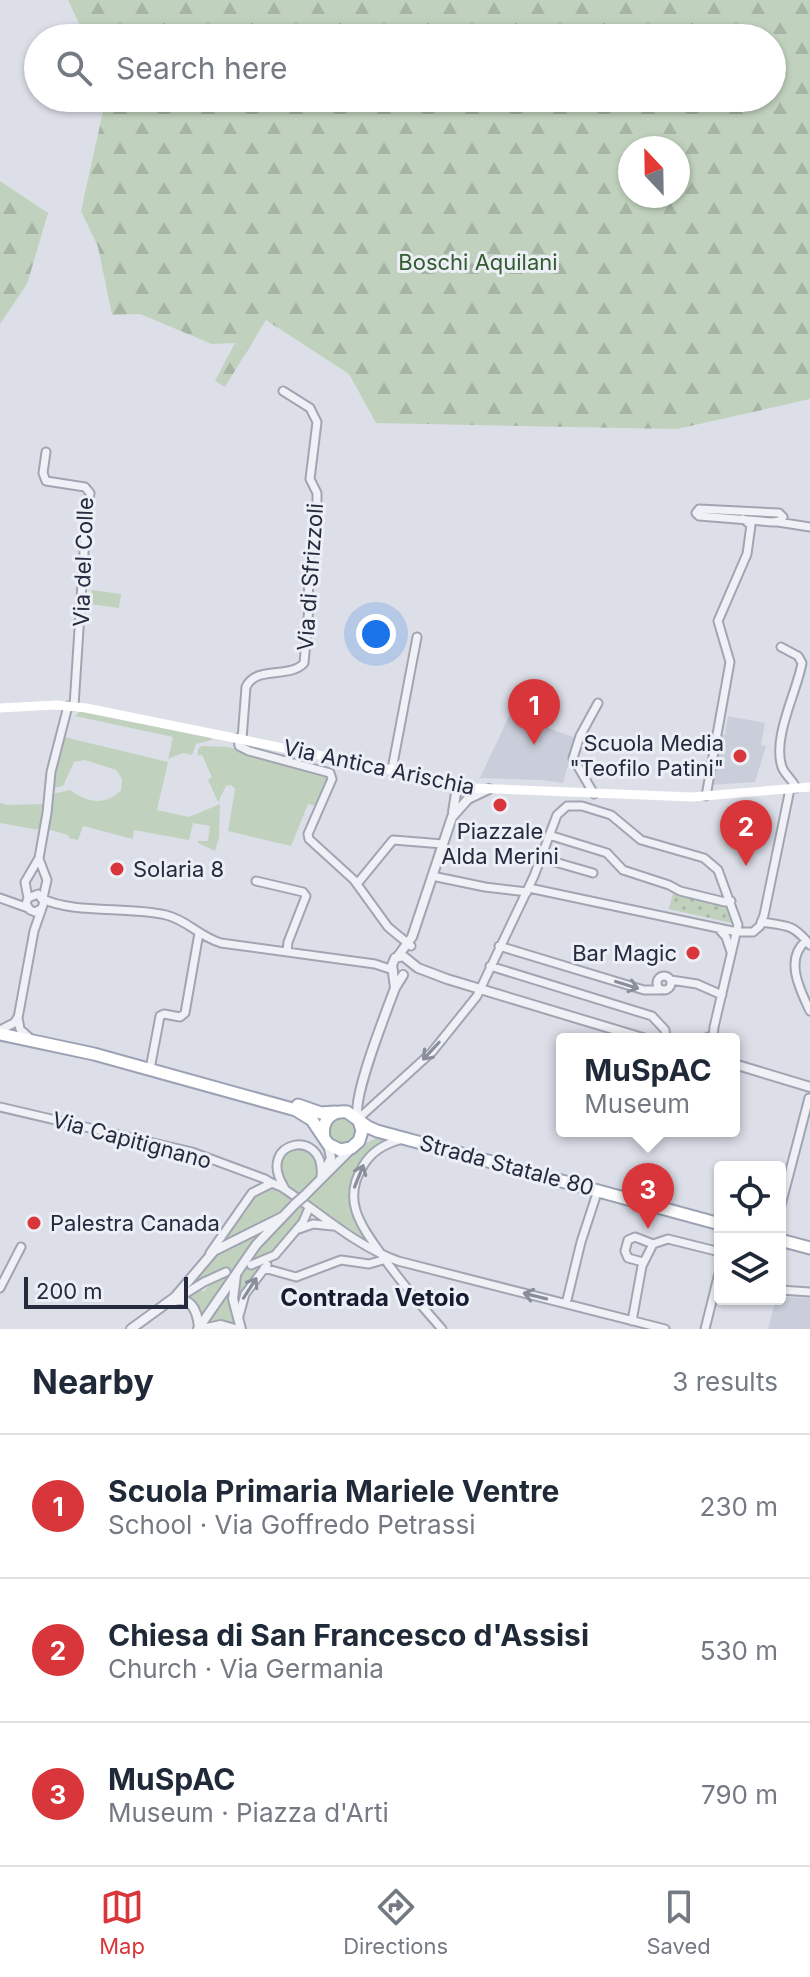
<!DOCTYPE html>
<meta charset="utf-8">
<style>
body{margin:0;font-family:Inter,sans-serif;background:#f2f2f3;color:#1f2937}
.controls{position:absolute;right:24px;bottom:24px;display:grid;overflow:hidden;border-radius:8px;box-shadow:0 2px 6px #0004}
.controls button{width:72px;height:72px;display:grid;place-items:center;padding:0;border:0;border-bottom:2px solid #e0e1e3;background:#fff;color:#1f2937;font:40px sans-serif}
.compass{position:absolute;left:618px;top:136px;width:72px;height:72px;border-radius:50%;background:#fff;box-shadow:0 2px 6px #0004;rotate:338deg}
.scale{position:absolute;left:24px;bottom:20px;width:164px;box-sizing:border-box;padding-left:8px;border:4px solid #252b3f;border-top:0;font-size:22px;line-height:28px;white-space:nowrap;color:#252b3f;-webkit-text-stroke:6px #eceff5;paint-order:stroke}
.you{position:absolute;left:376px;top:634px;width:28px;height:28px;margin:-20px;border:6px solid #fff;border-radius:50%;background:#1a73e8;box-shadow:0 0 0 12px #1a73e833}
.badge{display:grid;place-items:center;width:52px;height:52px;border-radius:50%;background:#d8363a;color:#fff;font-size:26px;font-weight:700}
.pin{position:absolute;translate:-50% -66px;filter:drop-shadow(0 2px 4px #0008)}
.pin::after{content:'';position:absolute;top:42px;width:28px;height:24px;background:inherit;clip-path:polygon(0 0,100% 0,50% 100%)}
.popup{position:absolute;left:556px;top:1033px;width:184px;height:104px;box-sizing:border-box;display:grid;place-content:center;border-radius:8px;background:#fff;filter:drop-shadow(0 2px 6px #0005);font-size:26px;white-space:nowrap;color:#747a83}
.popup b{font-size:30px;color:#1f2937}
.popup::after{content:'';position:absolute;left:50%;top:100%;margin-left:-16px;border:16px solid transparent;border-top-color:#fff}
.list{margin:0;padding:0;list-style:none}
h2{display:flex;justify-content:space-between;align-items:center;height:104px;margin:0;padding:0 32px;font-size:34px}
h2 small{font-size:26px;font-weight:400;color:#747a83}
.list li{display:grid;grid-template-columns:52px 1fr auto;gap:24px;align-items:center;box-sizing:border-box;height:144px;padding:0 32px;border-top:2px solid #e0e1e3}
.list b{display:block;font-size:30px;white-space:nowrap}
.list p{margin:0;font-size:26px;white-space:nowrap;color:#747a83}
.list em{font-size:26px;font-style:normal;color:#747a83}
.icon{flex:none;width:44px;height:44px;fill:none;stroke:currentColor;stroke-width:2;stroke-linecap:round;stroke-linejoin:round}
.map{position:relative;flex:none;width:810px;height:1329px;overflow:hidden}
.search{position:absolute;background:#fff;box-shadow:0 2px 6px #0004;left:24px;right:24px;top:24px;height:88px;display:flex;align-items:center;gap:20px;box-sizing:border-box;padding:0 28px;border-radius:44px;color:#747a83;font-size:30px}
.sheet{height:536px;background:#fff}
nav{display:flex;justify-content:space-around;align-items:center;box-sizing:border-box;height:112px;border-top:2px solid #e0e1e3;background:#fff;font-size:22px;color:#747a83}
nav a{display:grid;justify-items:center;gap:4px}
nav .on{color:#d8363a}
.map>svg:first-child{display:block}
.built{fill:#caceda}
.grass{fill:#c0d2bd}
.forest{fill:url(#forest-firs);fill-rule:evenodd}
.park{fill:url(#park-dots)}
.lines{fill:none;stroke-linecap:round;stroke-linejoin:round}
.minor-casing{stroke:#a1a5b2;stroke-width:11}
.tertiary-casing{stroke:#a1a5b2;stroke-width:12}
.primary-casing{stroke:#9ba2b4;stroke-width:15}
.minor{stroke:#eff1f6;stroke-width:7}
.tertiary{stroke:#eff1f6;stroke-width:8}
.secondary{stroke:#fff;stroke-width:9}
.primary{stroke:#fff;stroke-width:11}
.tertiary-bridge-casing{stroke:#a1a5b2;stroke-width:12;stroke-linecap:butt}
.tertiary-bridge{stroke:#eff1f6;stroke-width:8}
.oneway{stroke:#8a8e9a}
.poi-dot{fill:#d8363a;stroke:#eceff5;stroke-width:3}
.labels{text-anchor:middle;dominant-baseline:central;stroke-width:6;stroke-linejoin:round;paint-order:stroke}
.park-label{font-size:22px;fill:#345c31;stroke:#eceff5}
.street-label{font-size:22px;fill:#252b3f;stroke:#eceff5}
.poi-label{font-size:22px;fill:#252b3f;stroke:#eceff5;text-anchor:end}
.neighbourhood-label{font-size:24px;font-weight:bold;fill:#171d30;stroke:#eceff5}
</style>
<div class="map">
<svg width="810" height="1329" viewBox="0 0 810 1329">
<defs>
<pattern id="forest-firs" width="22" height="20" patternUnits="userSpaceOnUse" patternTransform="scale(2)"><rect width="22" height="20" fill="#c0d2bd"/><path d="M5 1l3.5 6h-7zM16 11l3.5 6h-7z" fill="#a5b4a4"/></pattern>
<pattern id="park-dots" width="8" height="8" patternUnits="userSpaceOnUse" patternTransform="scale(2)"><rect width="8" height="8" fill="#c0d2bd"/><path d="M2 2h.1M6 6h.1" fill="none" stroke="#a5b4a4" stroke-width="1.8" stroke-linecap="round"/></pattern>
</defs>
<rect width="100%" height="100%" fill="#dcdfe8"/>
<!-- built -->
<path class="built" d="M510 714 576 738 563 783 541 780 480 778Z
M728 716 765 723 761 745 766 746 755 782 710 785 721 735H725Z
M780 1297 810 1298V1329H768L776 1299Z"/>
<!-- grass -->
<path class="grass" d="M92 590 121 594 119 608 90 604Z
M80 711 212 738V740L196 744 192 755 183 753 168 759 173 737 75 716Z
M64 737 168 762 157 810 189 817 220 804 219 837 215 851 198 843V841H208L210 826 193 823 189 840 134 830 133 839 83 826 78 840 69 838 68 835 47 829 52 794 70 790C87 802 105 807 121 790L122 779 116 770 85 760 74 762 63 786 53 788Z
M202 746 228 747 328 775 316 806 308 804 291 846 228 831 235 789 231 785 226 786 218 802 208 780 212 777 202 755 198 756V749Z
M0 803 8 805 46 804 40 830 0 823Z
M328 1131a14 14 0 1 1 28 0a14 14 0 1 1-28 0Z
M376 1138 388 1139C349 1160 340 1201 367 1238L365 1239 306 1201C324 1183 354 1148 376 1138Z
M296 1146C312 1151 318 1156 318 1174L299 1194C279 1178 270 1162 296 1146Z
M271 1186 277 1187 294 1199 278 1215 216 1248C230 1229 247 1216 256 1194Z
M301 1205 306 1209C293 1234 277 1251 252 1262L253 1268 259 1267 244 1293 238 1310C229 1268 274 1231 301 1205Z
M269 1226 244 1255 201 1315 188 1296 200 1288 203 1292 214 1280 228 1274 227 1268C211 1270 200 1282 185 1289L214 1254Z
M231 1285 238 1327 223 1321 207 1323Z"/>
<!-- forest -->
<path class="forest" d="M68 0H810V399L677 429 376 423 349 374 266 320 225 387 215 381 235 343 212 344 140 314 112 315 98 247 81 211 106 98H772V38H86ZM630 148H678V196H630Z
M0 181 48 213 27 284 0 324Z"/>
<!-- park -->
<path class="park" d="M673 893 731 906 737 919 731 923 669 909Z"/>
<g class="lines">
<defs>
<path id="minor" d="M46 452 43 473 46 481 85 487 90 493 85 537 74 706
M699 509 779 513 783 517 780 521 772 522 699 516 696 513Z
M778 522 810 527
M781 647 798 656 802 663C797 692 772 737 782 767 785 775 793 780 796 788
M238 738 239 746 249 751 330 773 332 779 308 834 309 839 354 880 388 927 411 946
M242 739 246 687C256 665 290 679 304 663L309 607 308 573 317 507V493L310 479 317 422 310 408 283 391
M392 769 417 637
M594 794 573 758 580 736 598 703
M706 796 730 662 718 621 747 554 751 525 743 519
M549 835 607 853 623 870 669 885 680 891 725 902 731 901
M541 858 593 873
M39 859 47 880 43 898
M432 876 485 887 527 892
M256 881 303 892 306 896 288 942 287 952
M357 884 393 840 443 844
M529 888 737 932H753L760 926 764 915 790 789
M0 898 28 908
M28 898 25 882 39 858 47 813 51 772 68 706
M43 899C74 914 130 906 166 915 187 920 200 937 221 943L375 964 393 970
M761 922C788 926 793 924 810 945
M718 928 726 937 731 952
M806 941C784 959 800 990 810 1011
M499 946 644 990H660
M490 966 652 1016 665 1030 666 1039
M657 983a7 7 0 1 1 14 0a7 7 0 1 1-14 0Z
M671 980 697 984 722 995
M0 1030 14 1023 18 1017
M31 1039 20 1029 18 1018 34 931 44 902 38 894 28 898 26 904 30 910 35 912 41 909
M707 1039 708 1037
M150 1069 160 1016 164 1014 180 1017 185 1013 199 933
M0 1107 192 1152 265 1179C272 1185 279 1184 286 1190 322 1215 357 1246 398 1261L665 1329
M358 1119 432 1052 477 996 534 876 557 815 567 806H582L611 815 641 840 704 858 718 870 738 925 714 1027 713 1039
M403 1139C386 1143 372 1150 363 1166 342 1199 360 1224 379 1251 398 1279 420 1304 442 1329
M284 1187C255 1140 326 1127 321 1176
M780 1209 809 1098
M299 1229 313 1224 333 1226
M210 1253 252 1193 270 1184
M643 1262 628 1258 625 1251 628 1240 635 1237 653 1244
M251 1265 275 1255 303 1222 309 1208
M264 1268 296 1277 341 1260 369 1264 383 1260
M0 1288 21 1247
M780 1290 810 1292
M175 1300 204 1282 226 1272
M566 1304 581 1242 598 1190
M239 1316 245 1294 267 1265
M632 1321 642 1266 653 1244 668 1239 720 1252
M705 1329 720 1269"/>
<path id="tertiary" d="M453 812 456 793 461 787
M398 956 412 937 452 817 468 799 489 789
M395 988 392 965 395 958 403 956 418 968 447 979 646 1039
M734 1064 810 1087
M358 1119C351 1099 386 1013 395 988L403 975
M324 1173 331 1158 328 1144
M304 1196 351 1149
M236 1275 233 1299 241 1329
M172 1302C191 1295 197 1310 199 1327
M131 1329 175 1297 214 1251 282 1217
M198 1329 256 1245 295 1204
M202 1329 221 1325 235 1329"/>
<path id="primary" d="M0 1034 94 1054 296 1110 312 1120 328 1144 340 1150 351 1148 359 1141 362 1131 359 1121
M298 1105 321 1113 335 1112
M324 1138C321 1121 331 1110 347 1112L368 1127 377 1131 720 1224
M780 1240 810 1248"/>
</defs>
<!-- minor casing -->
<use href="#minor" class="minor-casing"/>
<!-- tertiary casing -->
<use href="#tertiary" class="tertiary-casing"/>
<!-- primary casing -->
<use href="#primary" class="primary-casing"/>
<!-- minor -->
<use href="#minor" class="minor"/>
<!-- tertiary -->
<use href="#tertiary" class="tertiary"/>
<!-- secondary -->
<path class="secondary" d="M0 708 56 705 86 708 417 775 455 786 473 788 692 797 810 787"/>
<!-- primary -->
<use href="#primary" class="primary"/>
<defs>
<path id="tertiary-bridge" d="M295 1204 304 1196"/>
</defs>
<!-- tertiary-bridge casing -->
<use href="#tertiary-bridge" class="tertiary-bridge-casing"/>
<!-- tertiary-bridge -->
<use href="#tertiary-bridge" class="tertiary-bridge"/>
</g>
<!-- one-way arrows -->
<defs><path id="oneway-shaft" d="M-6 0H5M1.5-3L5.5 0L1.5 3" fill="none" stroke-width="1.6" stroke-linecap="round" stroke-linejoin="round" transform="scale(2)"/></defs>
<g class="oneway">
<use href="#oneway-shaft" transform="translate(627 985) rotate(17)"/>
<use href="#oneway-shaft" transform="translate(431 1051) rotate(133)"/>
<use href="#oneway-shaft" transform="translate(359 1176) rotate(-68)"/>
<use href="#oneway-shaft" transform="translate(250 1288) rotate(-57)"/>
<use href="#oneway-shaft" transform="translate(535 1296) rotate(-166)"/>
</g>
<!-- markers -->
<g class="poi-dot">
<circle cx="740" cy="756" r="8"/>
<circle cx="500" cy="805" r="8"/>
<circle cx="117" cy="869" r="8"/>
<circle cx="693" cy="953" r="8"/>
<circle cx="34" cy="1223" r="8"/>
</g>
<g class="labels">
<!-- park labels -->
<g class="park-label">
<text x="478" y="262">Boschi Aquilani</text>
</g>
<!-- street labels -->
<g class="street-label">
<text transform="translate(83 562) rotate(-88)">Via del Colle</text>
<text transform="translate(310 577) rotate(-86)">Via di Sfrizzoli</text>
<text transform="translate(379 767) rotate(12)">Via Antica Arischia</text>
<text transform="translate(132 1140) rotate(15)">Via Capitignano</text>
<text transform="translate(507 1165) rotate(15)">Strada Statale 80</text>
</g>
<!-- poi labels -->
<g class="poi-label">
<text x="724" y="743">Scuola Media<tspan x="724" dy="25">"Teofilo Patini"</tspan></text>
<text x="500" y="831" text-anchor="middle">Piazzale<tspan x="500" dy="25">Alda Merini</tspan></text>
<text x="133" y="869" text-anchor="start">Solaria 8</text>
<text x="677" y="953">Bar Magic</text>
<text x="50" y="1223" text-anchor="start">Palestra Canada</text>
</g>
<!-- neighbourhood labels -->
<g class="neighbourhood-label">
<text x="375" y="1297">Contrada Vetoio</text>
</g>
</g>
</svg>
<div class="controls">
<button><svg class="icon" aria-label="locate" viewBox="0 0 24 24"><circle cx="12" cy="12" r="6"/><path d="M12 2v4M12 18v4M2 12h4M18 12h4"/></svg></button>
<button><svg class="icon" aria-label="layers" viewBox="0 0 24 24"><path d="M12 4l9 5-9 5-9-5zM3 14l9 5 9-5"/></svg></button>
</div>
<svg class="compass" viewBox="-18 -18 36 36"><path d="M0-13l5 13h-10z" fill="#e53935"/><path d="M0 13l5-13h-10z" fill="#747a83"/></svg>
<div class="scale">200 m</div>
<div class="you"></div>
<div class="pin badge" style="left:534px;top:745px">1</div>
<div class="pin badge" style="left:746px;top:866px">2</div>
<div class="pin badge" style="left:648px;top:1229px">3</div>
<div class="popup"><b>MuSpAC</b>Museum</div>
<div class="search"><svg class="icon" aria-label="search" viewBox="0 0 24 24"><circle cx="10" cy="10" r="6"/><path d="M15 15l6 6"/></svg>Search here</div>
</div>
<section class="sheet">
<h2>Nearby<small>3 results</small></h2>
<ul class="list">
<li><span class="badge">1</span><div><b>Scuola Primaria Mariele Ventre</b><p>School · Via Goffredo Petrassi</p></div><em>230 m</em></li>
<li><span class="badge">2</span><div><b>Chiesa di San Francesco d'Assisi</b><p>Church · Via Germania</p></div><em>530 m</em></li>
<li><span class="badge">3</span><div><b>MuSpAC</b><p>Museum · Piazza d'Arti</p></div><em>790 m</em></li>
</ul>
</section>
<nav>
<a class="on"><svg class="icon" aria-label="map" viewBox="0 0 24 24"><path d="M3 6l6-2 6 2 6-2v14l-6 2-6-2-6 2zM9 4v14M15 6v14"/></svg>Map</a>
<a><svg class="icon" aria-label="directions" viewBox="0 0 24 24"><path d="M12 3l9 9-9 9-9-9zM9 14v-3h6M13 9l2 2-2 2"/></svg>Directions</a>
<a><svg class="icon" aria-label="saved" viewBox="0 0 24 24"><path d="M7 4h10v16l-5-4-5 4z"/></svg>Saved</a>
</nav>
